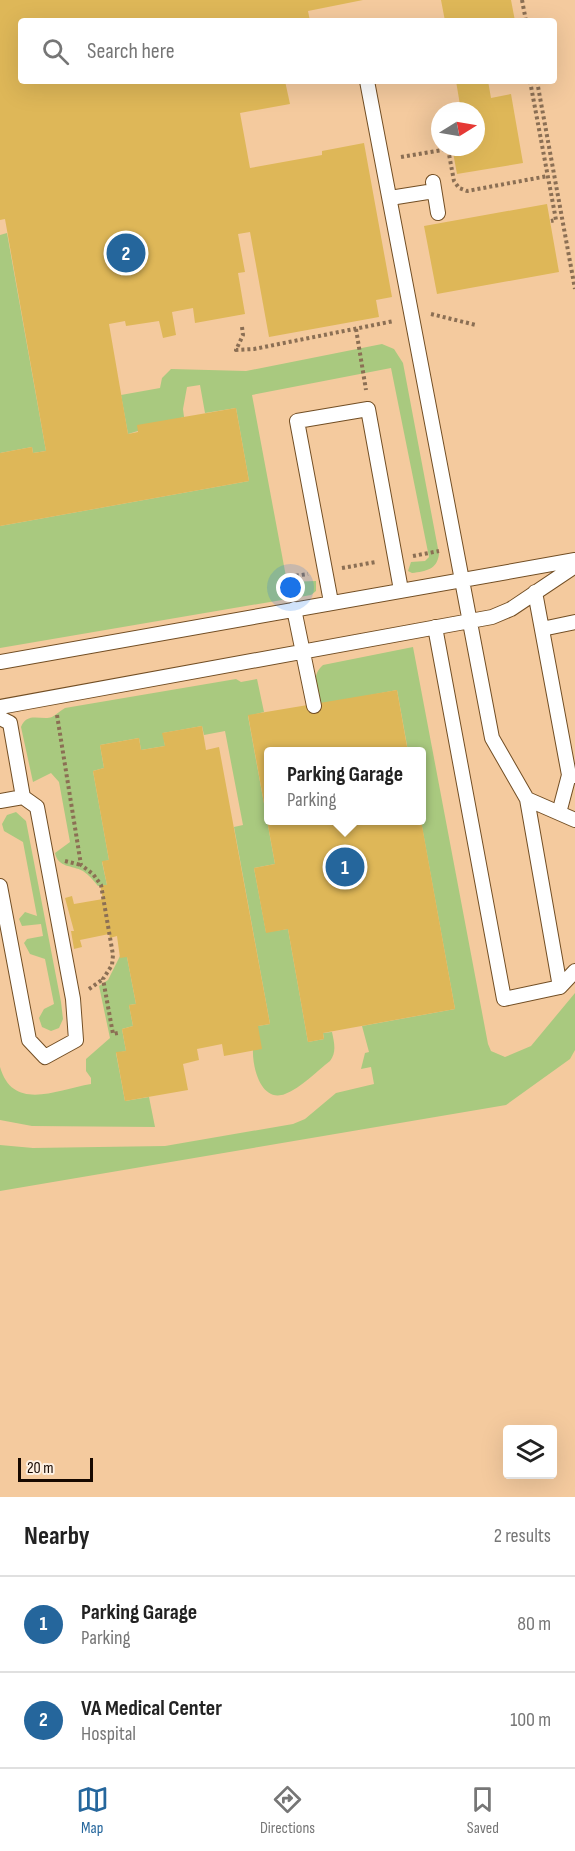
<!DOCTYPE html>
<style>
body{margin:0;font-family:"Sofia Sans Condensed",sans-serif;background:#f6f6f6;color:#222}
.controls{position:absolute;right:18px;bottom:18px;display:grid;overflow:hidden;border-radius:6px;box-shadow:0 6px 24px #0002}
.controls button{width:54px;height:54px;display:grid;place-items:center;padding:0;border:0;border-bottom:2px solid #e0e0e0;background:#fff;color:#222;font:30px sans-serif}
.compass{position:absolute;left:431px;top:102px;width:54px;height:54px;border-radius:50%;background:#fff;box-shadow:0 6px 24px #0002;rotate:79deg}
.scale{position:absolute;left:18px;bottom:15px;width:75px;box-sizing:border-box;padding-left:6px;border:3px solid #160800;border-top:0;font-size:16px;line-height:21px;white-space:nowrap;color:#160800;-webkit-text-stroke:4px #fef1e4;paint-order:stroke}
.you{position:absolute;left:291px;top:588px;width:21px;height:21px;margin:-15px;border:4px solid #fff;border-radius:50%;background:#1a73e8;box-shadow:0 0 0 9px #1a73e833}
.badge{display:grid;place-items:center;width:39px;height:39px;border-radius:50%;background:#25669c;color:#fff;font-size:20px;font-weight:700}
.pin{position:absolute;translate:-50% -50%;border:3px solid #fff;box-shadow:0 2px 6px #0006}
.popup{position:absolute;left:264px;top:747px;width:162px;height:78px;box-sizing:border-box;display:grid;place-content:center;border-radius:6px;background:#fff;filter:drop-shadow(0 2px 4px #0005);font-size:20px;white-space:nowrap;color:#767676}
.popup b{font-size:22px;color:#222}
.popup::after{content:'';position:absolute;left:50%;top:100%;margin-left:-12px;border:12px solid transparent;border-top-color:#fff}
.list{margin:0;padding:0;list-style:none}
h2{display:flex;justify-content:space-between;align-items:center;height:78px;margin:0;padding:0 24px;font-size:26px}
h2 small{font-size:20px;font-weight:400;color:#767676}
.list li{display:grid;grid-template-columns:39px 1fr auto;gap:18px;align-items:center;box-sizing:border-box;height:96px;padding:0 24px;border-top:2px solid #e0e0e0}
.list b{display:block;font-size:22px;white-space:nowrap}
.list p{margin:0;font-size:20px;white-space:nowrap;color:#767676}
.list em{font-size:20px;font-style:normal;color:#767676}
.icon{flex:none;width:33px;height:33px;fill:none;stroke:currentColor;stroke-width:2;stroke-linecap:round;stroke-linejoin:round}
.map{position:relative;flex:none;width:575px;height:1497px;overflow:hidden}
.search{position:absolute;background:#fff;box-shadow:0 6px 24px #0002;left:18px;right:18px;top:18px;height:66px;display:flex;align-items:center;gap:15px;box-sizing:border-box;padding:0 21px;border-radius:6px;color:#767676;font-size:22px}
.sheet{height:270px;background:#fff}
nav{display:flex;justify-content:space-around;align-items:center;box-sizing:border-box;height:84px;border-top:2px solid #e0e0e0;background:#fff;font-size:16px;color:#767676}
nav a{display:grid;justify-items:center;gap:3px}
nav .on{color:#25669c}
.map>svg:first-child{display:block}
.grass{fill:#a9c97f}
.building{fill:#deb758}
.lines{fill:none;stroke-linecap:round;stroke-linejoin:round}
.service-casing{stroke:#724e24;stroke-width:16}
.path{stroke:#8b6f54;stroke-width:4;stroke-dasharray:3 3;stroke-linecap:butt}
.service{stroke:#fff;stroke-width:14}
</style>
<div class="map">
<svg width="575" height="1497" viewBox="0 0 575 1497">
<rect width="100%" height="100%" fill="#f4ca9e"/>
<!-- grass -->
<path class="grass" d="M7 233 46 451 33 453 32 447 0 453V235Z
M382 344 394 349 403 363 439 554C437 570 426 571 412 573L408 571 411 562 425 561 429 557 391 368 252 395 287 582 316 581V591L311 595 0 648V526L249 481 236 408 205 413 200 385 187 387 183 409 184 417 128 434 121 395 160 388 162 378 171 369 246 371Z
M413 647 488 1044 491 1051 505 1057 531 1046 575 993V1050L570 1059 506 1105 0 1191V1145L33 1148 165 1146 293 1124 305 1119 336 1093 374 1084 371 1067 361 1069 365 1053 369 1052 362 1026 455 1009 421 821 422 752 408 751 397 690 318 705C316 690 311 675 323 665Z
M236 679 241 682 257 679 264 712 248 716 275 864 254 868 266 932 288 929 308 1042 324 1039 323 1033 332 1032C334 1042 337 1052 330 1061 317 1071 301 1088 285 1094 261 1103 252 1067 253 1049 253 1042 256 1034 258 1026L270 1024 234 827 243 825 225 731 204 735 202 726 163 733 165 746 141 750 139 738 100 745 104 768 93 771 109 860 102 862 107 885 98 886C93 880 89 875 83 871 72 865 58 868 55 853L70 842 59 782 51 773 33 782 21 727C27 711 42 721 52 717 57 714 60 711 65 708Z
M16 812 26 821 61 1002 63 1019 59 1028 51 1031 42 1027 39 1018 44 1009 54 1004 45 959 30 954 24 943 27 939 43 936 41 924 22 926 19 919 25 912 37 916 23 842 4 831 2 824 7 815Z
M120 956 127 957 136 1004 129 1005 133 1026 122 1029 126 1051 116 1053 125 1101 149 1097 155 1127 32 1126 0 1120V1067C13 1112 56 1090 91 1084V1078L86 1071V1059L110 1038 99 986 108 980Z"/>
<!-- building -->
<path class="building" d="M0 0H363L308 11 310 21H21V81H285L290 104 240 113 250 168 322 155V151L364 143 392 297 376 300 379 317 269 337 250 232 238 234 245 272 238 273 245 314 195 323 193 308 172 312 176 335 163 338 159 321 126 326 125 321 109 324 128 434 138 432 137 425 236 408 249 481 0 526V453L32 447 33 453 46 451 5 219 0 220Z
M441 0H511L515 21H445Z
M456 81H488L491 98 511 94 523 163 457 174 452 147H476V111H461Z
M547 204 559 272 437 294 424 226Z
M397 690 408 752H268V820H421L455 1009 323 1033 324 1039 308 1042 288 929 266 933 254 868 275 864 248 715Z
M202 726 206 750 219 747 270 1024 258 1026 262 1049 224 1056 222 1044 197 1049 199 1060 183 1064 188 1090 125 1101 116 1052 126 1051 122 1029 133 1026 129 1005 136 1004 127 957 120 958 117 936 110 938 109 934 80 940 82 947 74 949 71 931H74L65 898 72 896 74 904 103 899 100 885H107L102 861 109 860 93 771 104 768 100 745 139 738 141 750 165 746 162 733Z"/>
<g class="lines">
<defs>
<path id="service" d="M367 81 492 738 527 799 560 987 575 971
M433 182 438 213
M390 198 434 191
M535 592 569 775 575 776
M331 602 297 421 368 409 401 590
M294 609 314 706
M435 627 504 999 560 987
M542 629 575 622
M0 662 575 560
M0 707 492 617 511 609 575 566
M0 718 10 723 23 797
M527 799 575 820
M0 801 23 797 37 807 73 999 76 1040 45 1057 29 1040 0 886
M559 813 569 775"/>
</defs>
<!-- service casing -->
<use href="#service" class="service-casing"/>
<!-- path -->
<path class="path" d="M522 0 526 21
M530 81 556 220 551 221
M537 81 575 289
M401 157 448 149 454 181 459 188 467 191 548 176
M431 314 476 325
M242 327 243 335 236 350 254 349 394 321
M356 329 366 390
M413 556 439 551
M342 568 376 562
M288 591 294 576 308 574
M57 715 81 865 93 874 101 885 113 955 112 965 103 979 113 1034 118 1033
M65 861 81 865
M89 989 103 979"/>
<!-- service -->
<use href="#service" class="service"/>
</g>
</svg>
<div class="controls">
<button><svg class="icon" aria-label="layers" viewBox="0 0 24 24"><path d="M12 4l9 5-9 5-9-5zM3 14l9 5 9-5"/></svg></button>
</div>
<svg class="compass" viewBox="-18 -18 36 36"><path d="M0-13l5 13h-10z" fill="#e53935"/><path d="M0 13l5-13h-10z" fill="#767676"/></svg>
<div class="scale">20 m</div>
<div class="you"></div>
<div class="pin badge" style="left:345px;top:867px">1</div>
<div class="popup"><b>Parking Garage</b>Parking</div>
<div class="pin badge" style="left:126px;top:253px">2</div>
<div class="search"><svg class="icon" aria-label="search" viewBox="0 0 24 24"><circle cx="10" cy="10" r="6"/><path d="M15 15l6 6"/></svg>Search here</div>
</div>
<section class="sheet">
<h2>Nearby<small>2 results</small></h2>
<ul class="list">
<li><span class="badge">1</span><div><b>Parking Garage</b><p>Parking</p></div><em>80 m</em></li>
<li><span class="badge">2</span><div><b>VA Medical Center</b><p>Hospital</p></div><em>100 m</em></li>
</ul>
</section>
<nav>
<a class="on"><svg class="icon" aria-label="map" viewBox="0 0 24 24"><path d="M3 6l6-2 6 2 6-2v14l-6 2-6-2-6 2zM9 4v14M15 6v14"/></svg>Map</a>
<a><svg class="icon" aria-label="directions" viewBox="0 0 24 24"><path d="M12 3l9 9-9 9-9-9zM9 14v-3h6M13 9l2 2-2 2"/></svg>Directions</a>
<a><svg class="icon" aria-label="saved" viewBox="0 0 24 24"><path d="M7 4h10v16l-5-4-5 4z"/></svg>Saved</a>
</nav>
